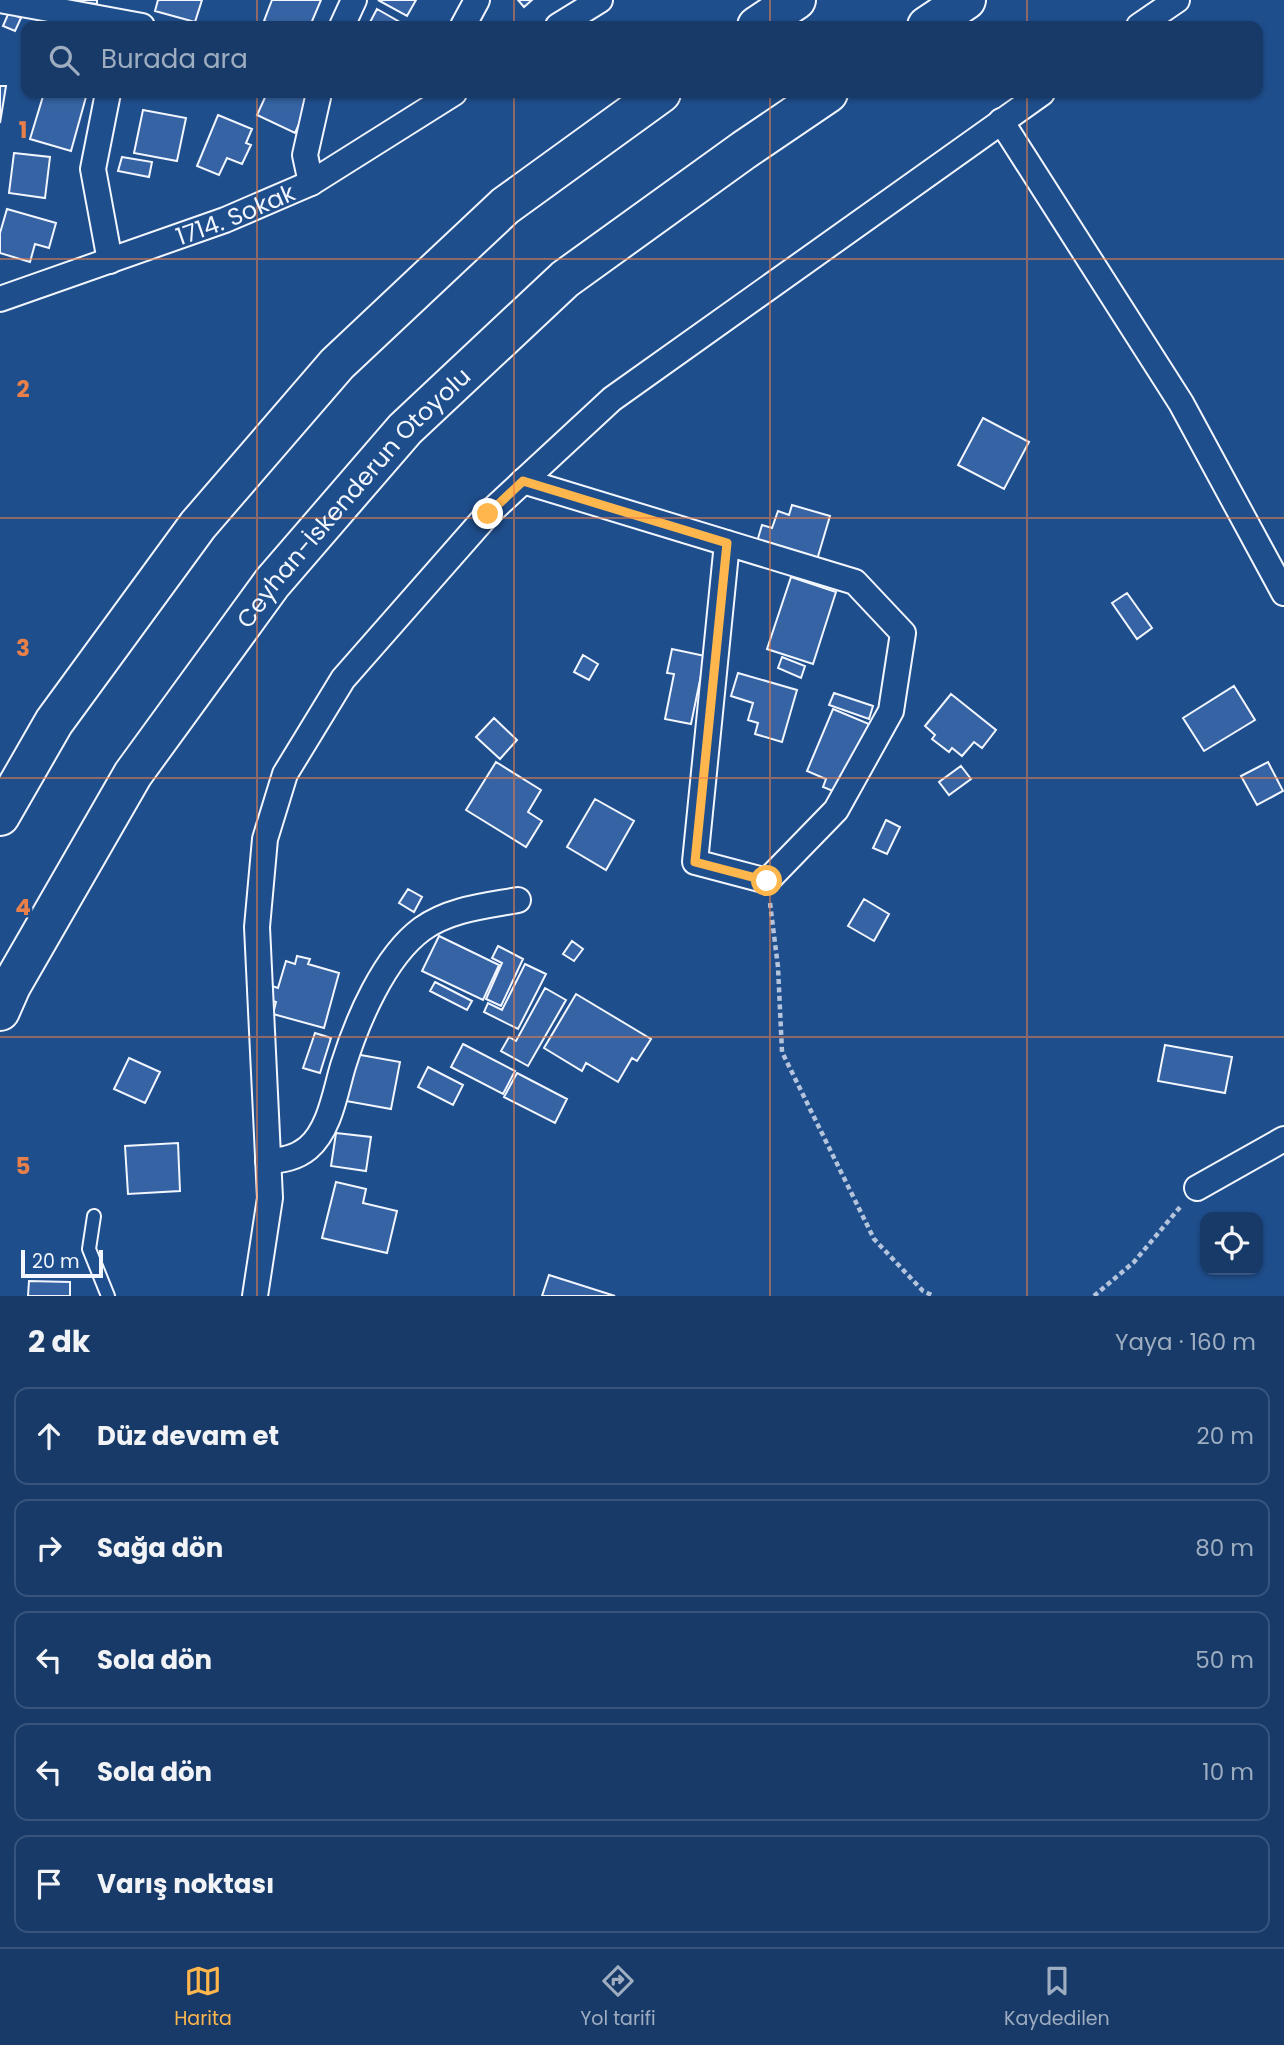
<!DOCTYPE html>
<html lang="tr">
<meta charset="utf-8">
<style>
body{margin:0;font-family:Poppins,sans-serif;background:#244571;color:#f1f3f6}
.controls{position:absolute;right:21px;bottom:21px;display:grid;overflow:hidden;border-radius:14px;box-shadow:0 2px 5px #0004}
.controls button{width:63px;height:63px;display:grid;place-items:center;padding:0;border:0;border-bottom:2px solid #36547d;background:#173a69;color:#f1f3f6;font:35px sans-serif}
.scale{position:absolute;left:21px;bottom:18px;width:82px;box-sizing:border-box;padding-left:7px;border:4px solid #f2f6ff;border-top:0;font-size:19px;line-height:24px;white-space:nowrap;color:#f2f6ff;-webkit-text-stroke:5px #1f4e8c;paint-order:stroke}
.stop{position:absolute;width:21px;height:21px;margin:-16px;border:5px solid #ffb74d;border-radius:50%;background:#fff}
.stop.end{background:#ffb74d;border-color:#fff;box-shadow:0 2px 7px #0008}
.list{margin:0;padding:0;list-style:none}
h2{display:flex;justify-content:space-between;align-items:center;height:91px;margin:0;padding:0 28px;font-size:30px}
h2 small{font-size:23px;font-weight:400;color:#9eadc0}
.list li{display:grid;grid-template-columns:46px 1fr auto;gap:21px;align-items:center;box-sizing:border-box;height:98px;margin:0 14px 14px;padding:0 14px;border:2px solid #36547d;border-radius:14px}
.list b{display:block;font-size:26px;white-space:nowrap}
.list em{font-size:23px;font-style:normal;color:#9eadc0}
.icon{flex:none;width:38px;height:38px;fill:none;stroke:currentColor;stroke-width:2;stroke-linecap:round;stroke-linejoin:round}
.map{position:relative;flex:none;width:1284px;height:1296px;overflow:hidden}
.search{position:absolute;background:#173a69;box-shadow:0 2px 5px #0004;left:21px;right:21px;top:21px;height:77px;display:flex;align-items:center;gap:18px;box-sizing:border-box;padding:0 24px;border-radius:14px;color:#9eadc0;font-size:26px}
.sheet{height:651px;background:#173a69}
nav{display:flex;justify-content:space-around;align-items:center;box-sizing:border-box;height:98px;border-top:2px solid #36547d;background:#173a69;font-size:19px;color:#9eadc0}
nav a{display:grid;justify-items:center;gap:4px}
nav .on{color:#ffb74d}
.map>svg:first-child{display:block}
.building{fill:#3563a3;stroke:#f2f6ff;stroke-width:2}
.lines{fill:none;stroke-linecap:round;stroke-linejoin:round}
.service-casing{stroke:#f2f6ff;stroke-width:16}
.minor-casing{stroke:#f2f6ff;stroke-width:28}
.motorway-casing{stroke:#f2f6ff;stroke-width:42}
.path{stroke:#b3c4dc;stroke-width:4.5;stroke-dasharray:5 3.5;stroke-linecap:butt}
.service{stroke:#1f4e8c;stroke-width:12}
.minor{stroke:#1f4e8c;stroke-width:24}
.motorway{stroke:#1f4e8c;stroke-width:38}
.route{stroke:#ffb74d;stroke-width:9}
.grid{fill:none;stroke:#ea8049;stroke-width:2;stroke-opacity:0.55}
.labels{text-anchor:middle;dominant-baseline:central;stroke-width:5;stroke-linejoin:round;paint-order:stroke}
.street-label{font-size:24px;fill:#f2f6ff;stroke:#1f4e8c}
.grid-label{font-size:23px;text-anchor:middle;font-weight:bold;fill:#ea8049;stroke:#1f4e8c;stroke-width:5;stroke-linejoin:round;paint-order:stroke}
</style>
<div class="map">
<svg width="1284" height="1296" viewBox="0 0 1284 1296">
<rect width="100%" height="100%" fill="#1f4e8c"/>
<!-- building -->
<path class="building" d="M59 0H97V4Z
M158 0H202L195 22 155 11Z
M272 0H321L310 26H278L264 21Z
M378 0H416L407 16Z
M518 0H532L524 7Z
M377 9 405 25 404 26H368Z
M9 12 21 18 15 31 3 26Z
M0 86H6L0 123Z
M44 93H73L86 97 71 151 30 139Z
M267 93H313L295 133 257 115Z
M143 110 186 118 177 161 134 153Z
M218 115 252 129 246 143 251 145 242 164 227 158 219 175 197 166Z
M14 153 50 157 45 198 9 193Z
M122 157 152 162 149 177 118 171Z
M7 209 56 223 49 248 35 244 30 262 0 253V233Z
M983 418 1029 442 1004 489 958 465Z
M792 505 830 516 816 563 756 545 762 525 772 528 778 511 789 515Z
M791 577 836 592 813 664 767 649Z
M1127 593 1152 628 1137 639 1112 603Z
M672 649 705 656 691 724 665 719 674 674 667 673Z
M583 655 598 664 589 680 574 672Z
M782 657 805 666 801 678 778 668Z
M738 673 797 690 782 742 755 734 758 723 748 720 753 703 731 696Z
M1234 686 1255 720 1204 751 1183 718Z
M834 693 873 706 869 719 829 705Z
M951 694 996 730 982 748 974 742 962 756 952 748 949 752 932 739 935 735 925 726Z
M833 709 869 724 843 795 823 787 826 779 807 771Z
M494 718 517 740 500 759 476 737Z
M496 762 541 790 528 812 542 821 526 847 466 810Z
M1268 762 1283 791 1257 805 1241 776Z
M961 766 971 779 949 795 939 782Z
M595 799 634 821 606 870 567 847Z
M886 820 900 827 887 854 873 848Z
M408 889 422 897 414 912 399 903Z
M864 899 889 914 874 941 848 926Z
M439 936 499 965 483 1000 422 971Z
M572 941 583 949 574 961 563 954Z
M498 946 523 959 501 1006 486 999 502 963 492 958Z
M297 956 310 959 308 964 339 973 324 1028 273 1014 276 1002 265 999 269 985 278 988 286 961 295 964Z
M525 964 546 974 518 1029 484 1012 488 1003 502 1010Z
M435 982 472 1001 467 1010 430 991Z
M545 988 566 1000 528 1066 501 1051 509 1037 516 1041Z
M576 994 651 1039 637 1061 632 1058 618 1082 586 1063 582 1071 544 1048Z
M315 1033 331 1038 320 1073 303 1068Z
M463 1044 515 1071 503 1094 451 1067Z
M1165 1045 1232 1057 1225 1093 1158 1081Z
M355 1054 400 1062 391 1109 346 1101Z
M129 1058 160 1072 145 1103 114 1089Z
M428 1067 463 1085 453 1105 418 1087Z
M517 1073 567 1099 555 1123 504 1097Z
M336 1133 371 1137 366 1171 331 1166Z
M178 1143 180 1191 128 1194 125 1146Z
M336 1182 366 1189 363 1203 397 1211 387 1253 322 1238Z
M549 1275 615 1296H542Z
M29 1281 70 1282V1296H28Z"/>
<g class="lines">
<defs>
<path id="service" d="M94 1216 89 1249 108 1296"/>
<g id="minor">
<path d="M0 0 142 26"/>
<path d="M342 26 354 0"/>
<path d="M463 26 477 0"/>
<path d="M558 26 600 0"/>
<path d="M1139 26 1177 0"/>
<path d="M108 93 93 169 110 261"/>
<path d="M1001 121 1181 403 1284 593"/>
<path d="M311 183 305 155 319 93"/>
<path id="s1" d="M0 299 225 220 311 183 454 93"/>
<path d="M523 481 855 582 903 633 891 711 836 810 767 881 695 862 727 543"/>
<path d="M268 1161C283 1160 296 1158 308 1148 330 1129 335 1093 343 1066 357 1021 384 957 422 929 450 909 485 906 518 900"/>
<path d="M1197 1188 1284 1139"/>
<path d="M255 1296 270 1198 257 927 265 839 285 774 343 679 488 514 612 399 1042 93"/>
</g>
<g id="motorway">
<path d="M757 26 796 0"/>
<path d="M927 26 966 0"/>
<path d="M0 816 54 722 198 525 337 364 505 206 661 93"/>
<path id="s2" d="M0 1011 11 986 133 774 272 583 405 429 565 279 744 150 828 93"/>
</g>
</defs>
<!-- service casing -->
<use href="#service" class="service-casing"/>
<!-- minor casing -->
<use href="#minor" class="minor-casing"/>
<!-- motorway casing -->
<use href="#motorway" class="motorway-casing"/>
<!-- path -->
<path class="path" d="M770 903 778 967 782 1052 874 1239 923 1291 934 1296
M1094 1296 1134 1262 1181 1206"/>
<!-- service -->
<use href="#service" class="service"/>
<!-- minor -->
<use href="#minor" class="minor"/>
<!-- motorway -->
<use href="#motorway" class="motorway"/>
</g>
<g class="lines">
<!-- route -->
<path class="route" d="M488 514 523 481 727 543 695 862 767 881"/>
</g>
<!-- grid -->
<path class="grid" d="M257 0V26M514 0V26M770 0V26M1027 0V26M257 93V1296M514 93V1296M770 93V1296M1027 93V1296M0 259H1284M0 518H1284M0 778H1284M0 1037H1284"/>
<g class="labels">
<!-- street labels -->
<g class="street-label">
<text stroke="none"><textPath href="#s1" startOffset="250">1714. Sokak</textPath></text>
<text stroke="none"><textPath href="#s2" startOffset="626">Ceyhan-İskenderun Otoyolu</textPath></text>
</g>
</g>
<g class="grid-label">
<text x="23" y="138">1</text>
<text x="23" y="397">2</text>
<text x="23" y="656">3</text>
<text x="23" y="915">4</text>
<text x="23" y="1174">5</text>
</g>
</svg>
<div class="controls">
<button><svg class="icon" aria-label="locate" viewBox="0 0 24 24"><circle cx="12" cy="12" r="6"/><path d="M12 2v4M12 18v4M2 12h4M18 12h4"/></svg></button>
</div>
<div class="scale">20 m</div>
<div class="stop" style="left:767px;top:881px"></div>
<div class="stop end" style="left:488px;top:514px"></div>
<div class="search"><svg class="icon" aria-label="search" viewBox="0 0 24 24"><circle cx="10" cy="10" r="6"/><path d="M15 15l6 6"/></svg>Burada ara</div>
</div>
<section class="sheet">
<h2>2 dk<small>Yaya · 160 m</small></h2>
<ul class="list">
<li><svg class="icon" aria-label="ahead" viewBox="0 0 24 24"><path d="M12 20V5M6 11l6-6 6 6"/></svg><div><b>Düz devam et</b></div><em>20 m</em></li>
<li><svg class="icon" aria-label="right" viewBox="0 0 24 24"><path d="M7 20v-9h11M14 6l5 5-5 5"/></svg><div><b>Sağa dön</b></div><em>80 m</em></li>
<li><svg class="icon" aria-label="left" viewBox="0 0 24 24"><path d="M17 20v-9H6M10 6l-5 5 5 5"/></svg><div><b>Sola dön</b></div><em>50 m</em></li>
<li><svg class="icon" aria-label="left" viewBox="0 0 24 24"><path d="M17 20v-9H6M10 6l-5 5 5 5"/></svg><div><b>Sola dön</b></div><em>10 m</em></li>
<li><svg class="icon" aria-label="arrive" viewBox="0 0 24 24"><path d="M6 21V4h12l-3 4 3 4H6"/></svg><div><b>Varış noktası</b></div></li>
</ul>
</section>
<nav>
<a class="on"><svg class="icon" aria-label="map" viewBox="0 0 24 24"><path d="M3 6l6-2 6 2 6-2v14l-6 2-6-2-6 2zM9 4v14M15 6v14"/></svg>Harita</a>
<a><svg class="icon" aria-label="directions" viewBox="0 0 24 24"><path d="M12 3l9 9-9 9-9-9zM9 14v-3h6M13 9l2 2-2 2"/></svg>Yol tarifi</a>
<a><svg class="icon" aria-label="saved" viewBox="0 0 24 24"><path d="M7 4h10v16l-5-4-5 4z"/></svg>Kaydedilen</a>
</nav>
